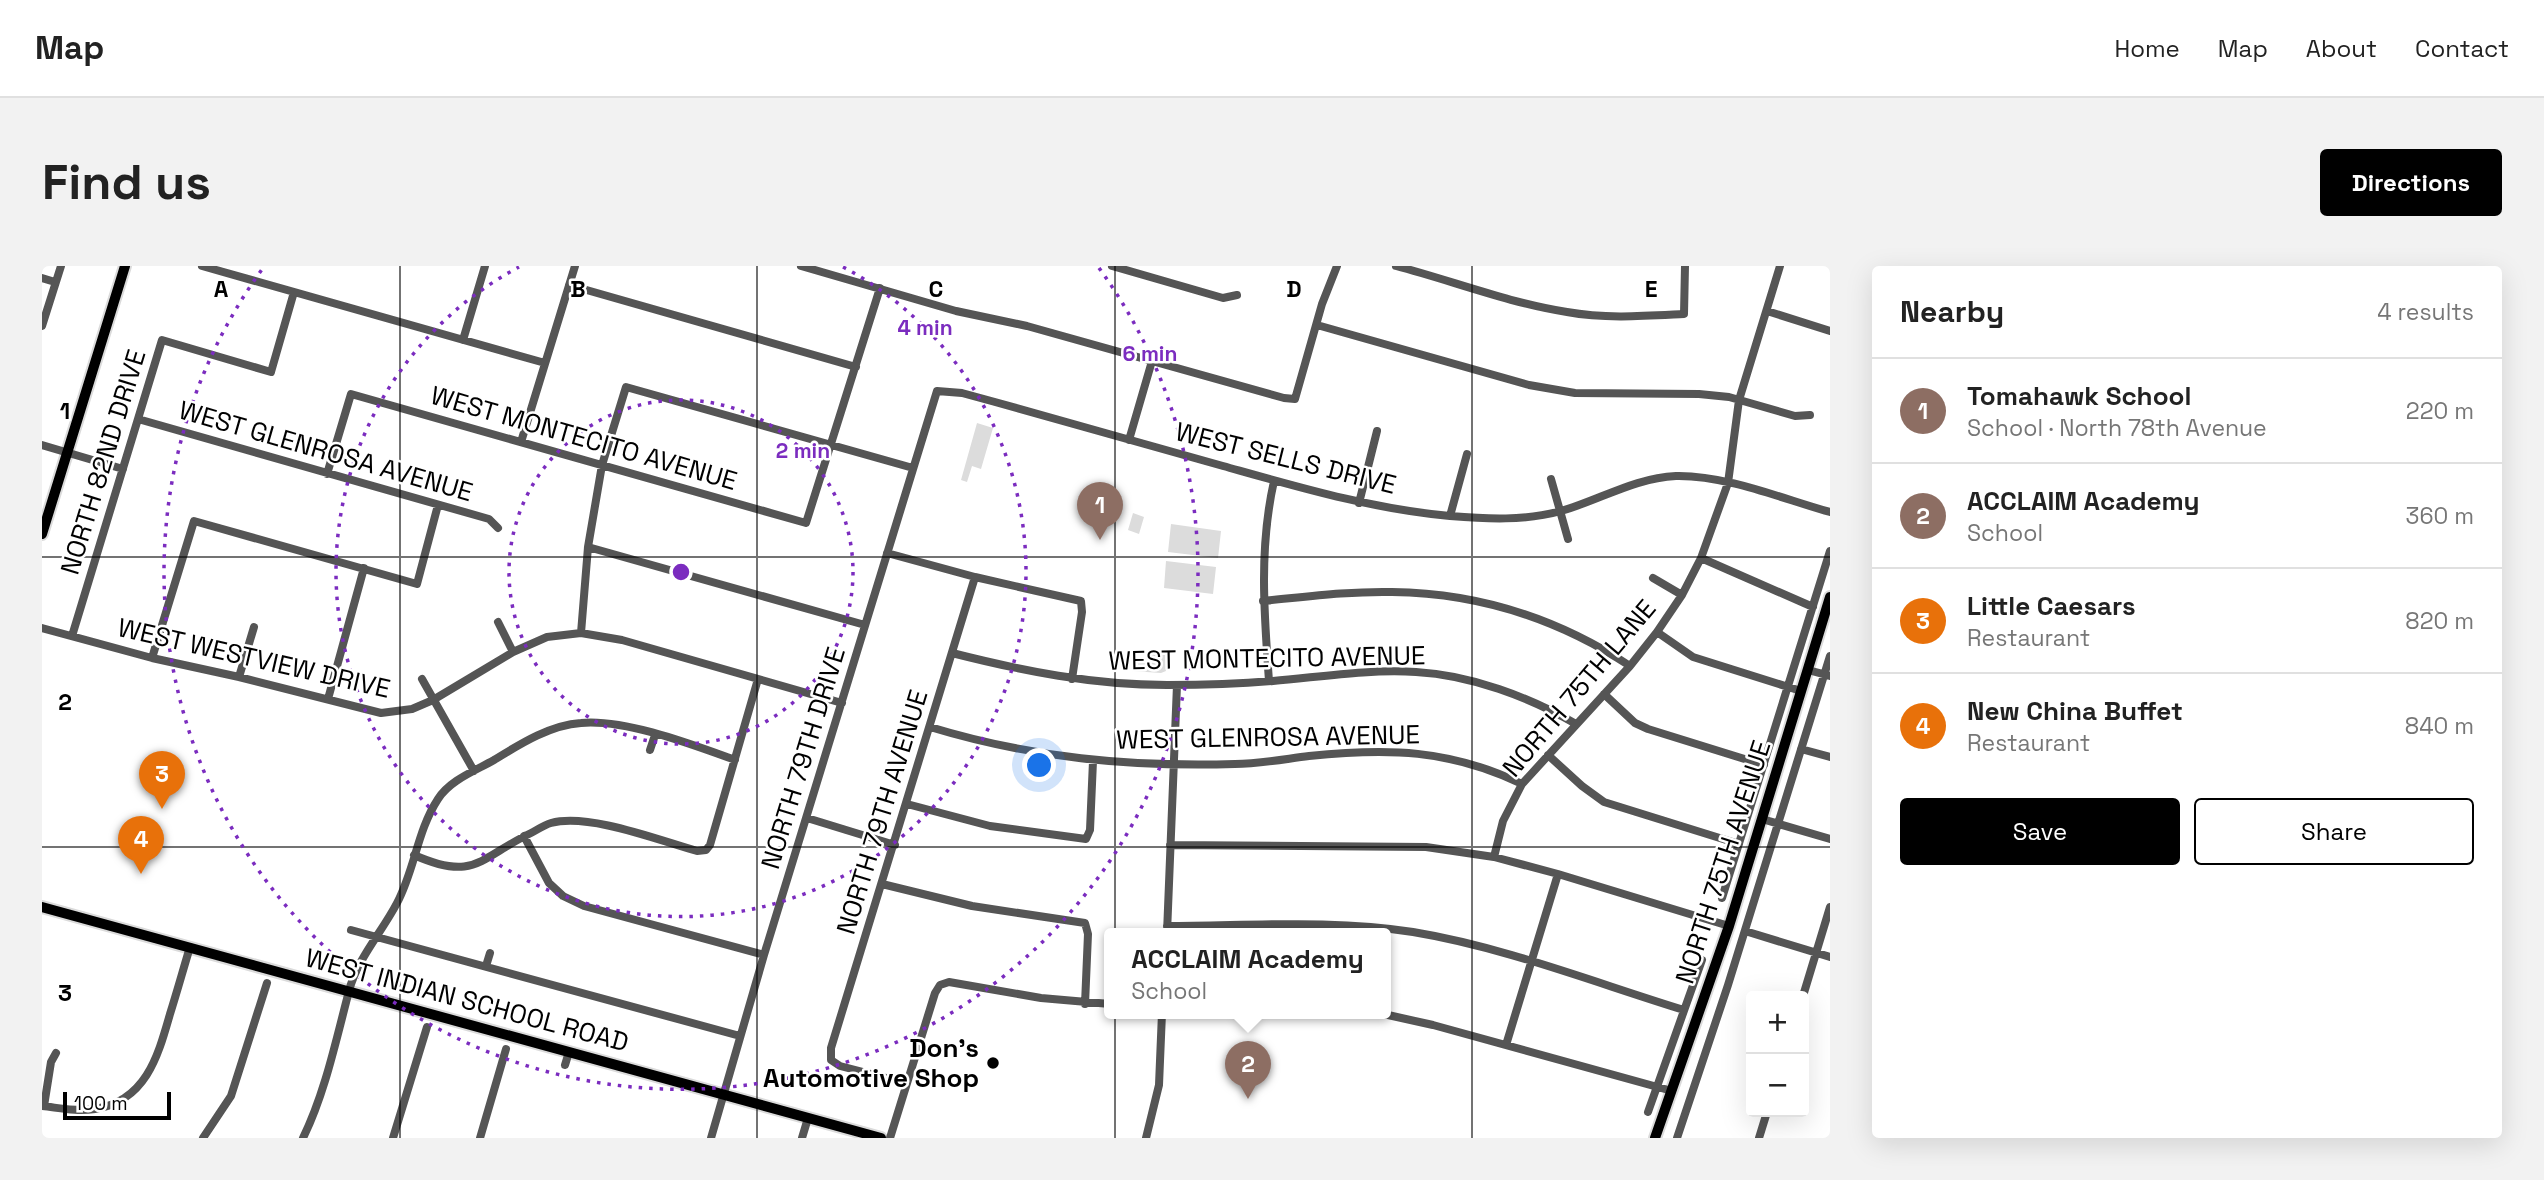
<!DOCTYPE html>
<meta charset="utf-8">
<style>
body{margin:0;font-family:"Space Grotesk",sans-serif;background:#f2f2f2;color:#222}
.controls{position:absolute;right:21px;bottom:21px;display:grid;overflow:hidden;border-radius:7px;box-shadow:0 7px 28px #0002}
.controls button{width:63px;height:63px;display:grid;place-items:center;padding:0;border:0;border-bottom:2px solid #e0e0e0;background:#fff;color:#222;font:35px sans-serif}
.scale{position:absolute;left:21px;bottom:18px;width:108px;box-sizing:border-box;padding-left:7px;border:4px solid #000;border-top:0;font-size:19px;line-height:24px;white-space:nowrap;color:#000;-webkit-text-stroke:5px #fff;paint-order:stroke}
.you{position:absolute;left:998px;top:500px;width:24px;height:24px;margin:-18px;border:5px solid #fff;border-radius:50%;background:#1a73e8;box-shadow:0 0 0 10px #1a73e833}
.badge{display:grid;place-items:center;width:46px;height:46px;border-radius:50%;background:#000;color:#fff;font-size:23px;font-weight:700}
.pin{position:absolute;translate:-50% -58px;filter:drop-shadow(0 2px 4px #0008)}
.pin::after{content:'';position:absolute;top:37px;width:24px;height:21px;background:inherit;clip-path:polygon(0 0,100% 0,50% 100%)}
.popup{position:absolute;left:1062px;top:662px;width:287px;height:91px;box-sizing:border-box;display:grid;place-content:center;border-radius:7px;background:#fff;filter:drop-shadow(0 2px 5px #0005);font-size:23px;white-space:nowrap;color:#767676}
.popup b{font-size:26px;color:#222}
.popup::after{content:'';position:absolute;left:50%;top:100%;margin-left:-14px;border:14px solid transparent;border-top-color:#fff}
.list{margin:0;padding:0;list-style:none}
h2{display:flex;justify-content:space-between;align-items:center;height:91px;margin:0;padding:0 28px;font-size:30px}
h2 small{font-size:23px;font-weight:400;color:#767676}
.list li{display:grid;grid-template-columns:46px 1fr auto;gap:21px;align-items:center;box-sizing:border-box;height:105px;padding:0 28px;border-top:2px solid #e0e0e0}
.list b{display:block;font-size:26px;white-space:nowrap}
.list p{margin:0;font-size:23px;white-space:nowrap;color:#767676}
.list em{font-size:23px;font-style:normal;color:#767676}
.actions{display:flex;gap:14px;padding:21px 28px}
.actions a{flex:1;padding:16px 0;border:2px solid #000;border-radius:7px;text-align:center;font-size:24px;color:#000}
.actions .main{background:#000;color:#fff}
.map{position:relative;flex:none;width:1788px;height:872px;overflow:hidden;border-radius:7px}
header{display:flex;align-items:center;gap:42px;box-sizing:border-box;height:98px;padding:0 35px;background:#fff;border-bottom:2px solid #e0e0e0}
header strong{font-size:33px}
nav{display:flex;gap:38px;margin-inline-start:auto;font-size:24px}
.intro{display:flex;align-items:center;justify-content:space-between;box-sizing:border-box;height:168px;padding:0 42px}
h1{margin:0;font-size:49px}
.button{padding:18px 32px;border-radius:7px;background:#000;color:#fff;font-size:24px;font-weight:700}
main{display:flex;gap:42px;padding:0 42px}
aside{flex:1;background:#fff;border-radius:7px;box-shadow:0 7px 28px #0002}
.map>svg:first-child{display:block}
.green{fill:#dcdcdc}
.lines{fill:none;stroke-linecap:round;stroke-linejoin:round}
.major-casing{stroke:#dbdbdb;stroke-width:14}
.minor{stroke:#555;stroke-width:8}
.major{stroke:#000;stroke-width:10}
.grid{fill:none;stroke:#000;stroke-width:2;stroke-opacity:0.55}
.ring{fill:none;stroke:#7b2cbf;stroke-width:3.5;stroke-dasharray:3.5 7}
.poi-dot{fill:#000;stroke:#fff;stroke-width:2.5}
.labels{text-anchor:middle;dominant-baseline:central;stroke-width:5;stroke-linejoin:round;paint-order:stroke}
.street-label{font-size:26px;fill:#000;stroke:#fff}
.poi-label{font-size:26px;font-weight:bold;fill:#000;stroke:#fff;text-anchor:end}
.grid-label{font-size:23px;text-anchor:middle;font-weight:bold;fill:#000;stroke:#fff;stroke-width:5;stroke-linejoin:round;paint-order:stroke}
.centre{fill:#7b2cbf;stroke:#fff;stroke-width:3.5}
.ring-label{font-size:21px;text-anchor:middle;font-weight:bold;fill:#7b2cbf;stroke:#fff;stroke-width:5;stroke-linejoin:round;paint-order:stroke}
</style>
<header>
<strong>Map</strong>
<nav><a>Home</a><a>Map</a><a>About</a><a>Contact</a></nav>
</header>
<div class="intro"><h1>Find us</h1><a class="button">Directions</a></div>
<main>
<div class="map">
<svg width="1788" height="872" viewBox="0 0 1788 872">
<rect width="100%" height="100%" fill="#fff"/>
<!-- green -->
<path class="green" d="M935 157 951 162 939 203 930 200 925 216 919 214Z
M1091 247 1102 251 1097 268 1086 264Z
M1129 258 1179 265 1176 292 1126 286Z
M1124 295 1174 301 1171 328 1122 322Z
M1110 387H1124V405L1119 407 1090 405 1091 395 1109 396Z"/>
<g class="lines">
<defs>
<path id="major" d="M0 268 83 0
M0 641 839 872
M1613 872 1687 660 1788 331"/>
</defs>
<!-- major casing -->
<use href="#major" class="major-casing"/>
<!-- minor -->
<path class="minor" d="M160 0 503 97
M759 0 914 45 985 60 1242 132 1253 133 1280 38 1295 0
M1070 0 1181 32 1195 29
M1354 0C1411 15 1467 37 1525 46 1564 53 1603 50 1642 48L1643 0
M0 12 13 16
M527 19 814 101
M1725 45 1788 65
M1275 59 1487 119 1533 127 1657 128 1687 131 1753 150 1768 149
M0 60 19 0
M421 74 443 0
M96 153 447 253 456 262
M1087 174 1110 95
M479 176 533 0
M0 179 81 203
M285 208 309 128 764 257 838 22
M1509 213 1526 273
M1317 237 1335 165
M1408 250 1425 188
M546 281 823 359
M845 287 933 311 1039 335 1040 346 1030 413
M1659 292 1771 341
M1611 312 1640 329
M1221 335C1263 331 1307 325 1350 326 1438 327 1515 352 1588 400
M456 356 471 386
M0 362 110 392 197 411 339 447 370 443 391 434 471 386 505 371 539 367 580 374 800 437
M1615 366 1651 391 1759 425
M539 367 546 281 560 199 584 121 871 202
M30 370 120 74 229 106 252 26
M910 387C981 405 1051 419 1125 419 1160 419 1196 418 1231 415 1278 411 1326 403 1374 406 1429 409 1487 431 1534 458
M110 392 152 255 375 318 396 239
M1766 404 1788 410
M197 411 212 361
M380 413 432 505
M1227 415C1222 347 1217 282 1232 215
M1562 428 1593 457 1606 463 1722 499
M286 433 322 302
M888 461C990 492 1087 501 1193 498 1218 498 1243 493 1267 490 1345 482 1408 483 1480 518
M1759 483 1788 491
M608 484 613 469
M1506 489 1540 520 1562 536 1697 578
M865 538 948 560 1044 573 1048 564 1051 495
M765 552 853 579
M1720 553 1788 573
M482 570 507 617 521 630 542 640 722 689
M1128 579 1384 581 1452 591 1516 608 1687 660
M372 589C433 616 437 592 489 567 495 564 502 559 509 557 547 547 616 574 655 585L664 584 668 579 716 413
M1452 591 1461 555 1480 518 1588 400 1615 366 1640 329 1659 292 1686 217 1697 134 1738 0
M840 618 930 640 1043 657 1046 668 1043 738
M1680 632 1788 285
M1125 660C1206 660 1291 653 1371 666 1462 681 1554 717 1642 744
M309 664 698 770
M1703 665 1788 691
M1125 667 1135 419
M444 700 448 687
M1761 730 1788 641
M1337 747 1391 759 1630 825
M1464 779 1516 608
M523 799 527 786
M864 817 798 800 789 794V782L933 311
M0 840C18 842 35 846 53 843 104 835 116 790 128 748 135 726 141 704 148 681
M2 840 9 796 14 787
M1606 846 1660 694
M161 872 189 830 225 717
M261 872C283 827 294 774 307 725 315 693 340 666 355 637 373 603 375 565 396 533 408 514 433 505 452 494 478 478 508 459 539 457 584 453 651 479 693 494
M351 872 385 761
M438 872 464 783
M669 872 722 689 895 125 920 127 953 136C1029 157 1105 179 1181 200 1256 221 1330 243 1408 250 1444 253 1484 255 1519 245 1558 234 1592 212 1634 210 1684 209 1741 233 1788 246
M760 872 766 852
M848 872 893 727 898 719 907 716 999 732 1068 738
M1104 872 1117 819 1120 747
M1635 872 1686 719 1788 390
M1717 872 1725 846"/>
<!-- major -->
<use href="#major" class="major"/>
</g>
<!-- grid -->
<path class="grid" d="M358 0V872M715 0V872M1073 0V872M1430 0V872M0 291H1788M0 581H1788"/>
<!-- distance rings -->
<g class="ring">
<circle cx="639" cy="306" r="172"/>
<path d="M801 1A345 345 0 1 1 477 1"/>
<path d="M1057 2A517 517 0 1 1 221 2"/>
</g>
<!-- markers -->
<circle class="poi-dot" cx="951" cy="797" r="7"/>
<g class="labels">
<!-- street labels -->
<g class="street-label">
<text transform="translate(542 172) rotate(16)">WEST MONTECITO AVENUE</text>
<text transform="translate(284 185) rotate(16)">WEST GLENROSA AVENUE</text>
<text transform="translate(1244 192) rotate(14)">WEST SELLS DRIVE</text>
<text transform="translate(61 196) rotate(-73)">NORTH 82ND DRIVE</text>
<text transform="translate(212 392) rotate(13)">WEST WESTVIEW DRIVE</text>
<text transform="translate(1225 392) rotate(-1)">WEST MONTECITO AVENUE</text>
<text transform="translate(1537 422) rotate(-50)">NORTH 75TH LANE</text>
<text transform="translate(1226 471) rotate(-1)">WEST GLENROSA AVENUE</text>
<text transform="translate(761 492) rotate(-73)">NORTH 79TH DRIVE</text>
<text transform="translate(840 546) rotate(-73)">NORTH 79TH AVENUE</text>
<text transform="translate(1681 596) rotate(-72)">NORTH 75TH AVENUE</text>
<text transform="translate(425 734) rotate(15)">WEST INDIAN SCHOOL ROAD</text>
</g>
<!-- poi labels -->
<g class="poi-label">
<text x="937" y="782">Don's<tspan x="937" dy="30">Automotive Shop</tspan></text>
</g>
</g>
<g class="grid-label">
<text x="179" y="31">A</text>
<text x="536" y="31">B</text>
<text x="894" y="31">C</text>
<text x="1252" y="31">D</text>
<text x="1609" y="31">E</text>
<text x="23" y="153">1</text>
<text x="23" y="444">2</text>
<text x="23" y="735">3</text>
</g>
<circle cx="639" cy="306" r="10" class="centre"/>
<g class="ring-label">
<text x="883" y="69">4 min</text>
<text x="1108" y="95">6 min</text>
<text x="761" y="192">2 min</text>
</g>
</svg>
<div class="controls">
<button>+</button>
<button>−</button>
</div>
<div class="scale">100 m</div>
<div class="you"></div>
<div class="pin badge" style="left:1058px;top:274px;background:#8d6e63">1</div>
<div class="pin badge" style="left:1206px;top:833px;background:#8d6e63">2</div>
<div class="popup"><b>ACCLAIM Academy</b>School</div>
<div class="pin badge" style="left:120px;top:543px;background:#e8710a">3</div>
<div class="pin badge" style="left:99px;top:608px;background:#e8710a">4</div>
</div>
<aside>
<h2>Nearby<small>4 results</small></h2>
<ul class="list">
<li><span class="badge" style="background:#8d6e63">1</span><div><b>Tomahawk School</b><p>School · North 78th Avenue</p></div><em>220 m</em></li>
<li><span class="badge" style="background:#8d6e63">2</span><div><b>ACCLAIM Academy</b><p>School</p></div><em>360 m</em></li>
<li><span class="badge" style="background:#e8710a">3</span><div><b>Little Caesars</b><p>Restaurant</p></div><em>820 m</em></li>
<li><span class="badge" style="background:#e8710a">4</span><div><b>New China Buffet</b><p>Restaurant</p></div><em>840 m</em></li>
</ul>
<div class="actions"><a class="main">Save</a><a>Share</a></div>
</aside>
</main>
